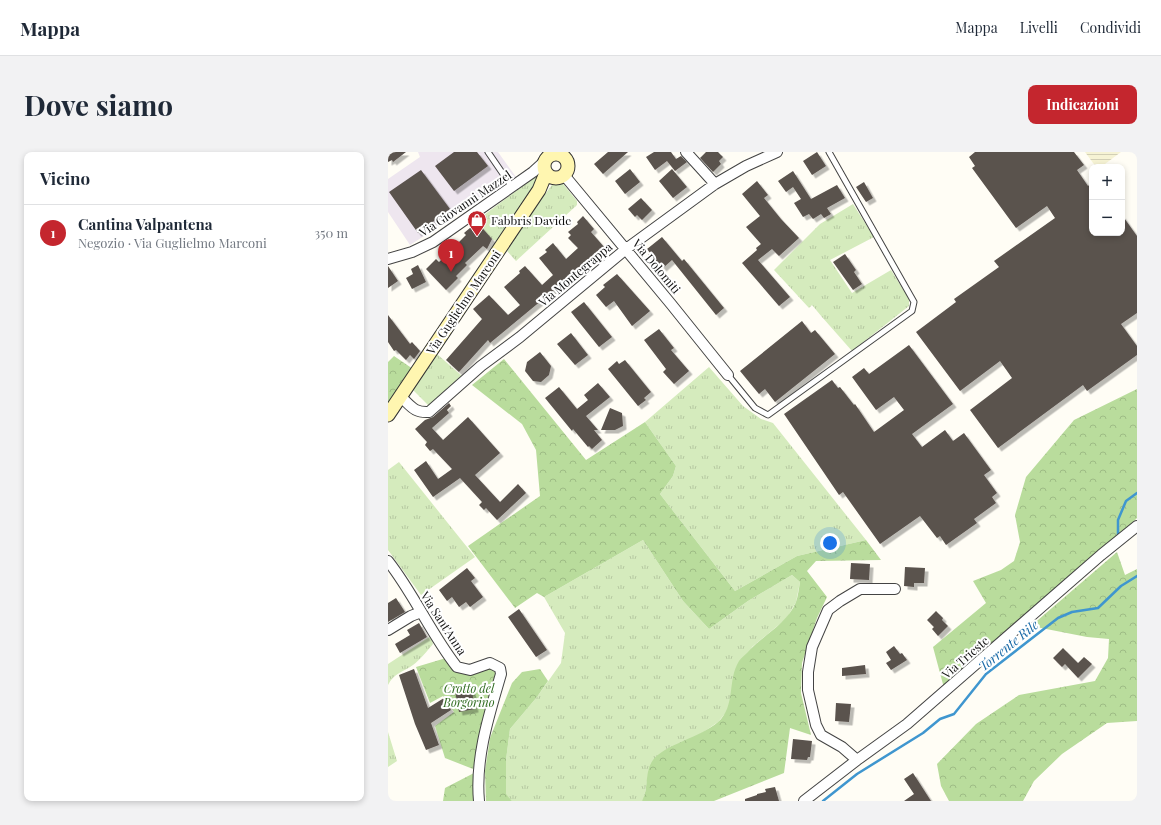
<!DOCTYPE html>
<html lang="it">
<meta charset="utf-8">
<style>
body{margin:0;font-family:"Playfair Display",serif;background:#f2f2f3;color:#1f2937}
.controls{position:absolute;right:12px;top:12px;display:grid;overflow:hidden;border-radius:8px;box-shadow:0 2px 6px #0003}
.controls button{width:36px;height:36px;display:grid;place-items:center;padding:0;border:0;border-bottom:1px solid #e0e1e3;background:#fff;color:#1f2937;font:20px sans-serif}
.you{position:absolute;left:442px;top:391px;width:14px;height:14px;margin:-10px;border:3px solid #fff;border-radius:50%;background:#1a73e8;box-shadow:0 0 0 6px #1a73e833}
.badge{display:grid;place-items:center;width:26px;height:26px;border-radius:50%;background:#c4262e;color:#fff;font-size:13px;font-weight:700}
.pin{position:absolute;translate:-50% -33px;filter:drop-shadow(0 1px 2px #0008)}
.pin::after{content:'';position:absolute;top:21px;width:14px;height:12px;background:inherit;clip-path:polygon(0 0,100% 0,50% 100%)}
.list{margin:0;padding:0;list-style:none}
h2{display:flex;justify-content:space-between;align-items:center;height:52px;margin:0;padding:0 16px;font-size:17px}
h2 small{font-size:13px;font-weight:400;color:#747a83}
.list li{display:grid;grid-template-columns:26px 1fr auto;gap:12px;align-items:center;box-sizing:border-box;height:56px;padding:0 16px;border-top:1px solid #e0e1e3}
.list b{display:block;font-size:15px;white-space:nowrap}
.list p{margin:0;font-size:13px;white-space:nowrap;color:#747a83}
.list em{font-size:13px;font-style:normal;color:#747a83}
.map{position:relative;flex:none;width:749px;height:649px;overflow:hidden;border-radius:8px}
header{display:flex;align-items:center;gap:24px;box-sizing:border-box;height:56px;padding:0 20px;background:#fff;border-bottom:1px solid #e0e1e3}
header strong{font-size:19px}
nav{display:flex;gap:22px;margin-inline-start:auto;font-size:14px}
.intro{display:flex;align-items:center;justify-content:space-between;box-sizing:border-box;height:96px;padding:0 24px}
h1{margin:0;font-size:28px}
.button{padding:10px 18px;border-radius:8px;background:#c4262e;color:#fff;font-size:14px;font-weight:700}
main{display:flex;gap:24px;padding:0 24px}
aside{flex:1;background:#fff;border-radius:8px;box-shadow:0 2px 6px #0003}
.map>svg:first-child{display:block}
.industrial{fill:#eee6ef}
.farmland{fill:url(#farmland-rules)}
.grass{fill:url(#grass-tufts)}
.forest{fill:url(#forest-crowns)}
.lines{fill:none;stroke-linecap:round;stroke-linejoin:round}
.stream{stroke:#3f96cf;stroke-width:2.5}
.building{fill:#5a524d;filter:url(#shadow)}
.lane-casing{stroke:#444;stroke-width:7}
.street-casing{stroke:#444;stroke-width:12}
.secondary-casing{stroke:#333;stroke-width:15}
.lane{stroke:#fff;stroke-width:5}
.street{stroke:#fff;stroke-width:10}
.secondary{stroke:#fff6b0;stroke-width:13}
.labels{text-anchor:middle;dominant-baseline:central;stroke-width:4;stroke-linejoin:round;paint-order:stroke}
.street-label{font-size:12px;fill:#111;stroke:#fff}
.poi-label{font-size:12px;fill:#111;stroke:#fff;text-anchor:start}
.park-label{font-size:12px;font-style:italic;fill:#2f6b1f;stroke:#fff}
.water-label{font-size:13px;font-style:italic;fill:#1768a6;stroke:#fff}
</style>
<header>
<strong>Mappa</strong>
<nav><a>Mappa</a><a>Livelli</a><a>Condividi</a></nav>
</header>
<div class="intro"><h1>Dove siamo</h1><a class="button">Indicazioni</a></div>
<main>
<aside>
<h2>Vicino<small></small></h2>
<ul class="list">
<li><span class="badge">1</span><div><b>Cantina Valpantena</b><p>Negozio · Via Guglielmo Marconi</p></div><em>350 m</em></li>
</ul>
</aside>
<div class="map">
<svg width="749" height="649" viewBox="0 0 749 649">
<defs>
<pattern id="farmland-rules" width="6" height="5" patternUnits="userSpaceOnUse"><rect width="6" height="5" fill="#f6f3d4"/><path d="M0 2.5h6" fill="none" stroke="#d2cfb5"/></pattern>
<pattern id="grass-tufts" width="24" height="20" patternUnits="userSpaceOnUse"><rect width="24" height="20" fill="#d5ebbd"/><path d="M3 7l-1-3M5 7V3M7 7l1-3M15 17l-1-3M17 17v-4M19 17l1-3" fill="none" stroke="#b6c8a1"/></pattern>
<pattern id="forest-crowns" width="20" height="18" patternUnits="userSpaceOnUse"><rect width="20" height="18" fill="#b9dc9c"/><path d="M2 6a3 3 0 1 1 6 0M12 15a3 3 0 1 1 6 0" fill="none" stroke="#9ebc85"/></pattern>
<filter id="shadow"><feDropShadow dx="3.5" dy="3.5" stdDeviation="0" flood-color="#0004"/></filter>
</defs>
<rect width="100%" height="100%" fill="#fffdf5"/>
<!-- industrial -->
<path class="industrial" d="M30 0H110L128 25 22 93 0 60V27L32 5Z"/>
<!-- farmland -->
<path class="farmland" d="M697 0H733L713 15H708Z"/>
<!-- grass -->
<path class="grass" d="M152 21 156 23 110 90 104 87 88 69Z
M172 28 189 49V53L128 109 119 99 141 64 166 30Z
M465 52 486 85 442 108 464 141 503 118 521 147V154L464 199 434 165 424 153 421 156 386 118 432 72Z
M49 202 75 225 42 255 24 237Z
M321 215 355 254 373 267 385 271 478 388 409 404 347 439 272 342 285 324 288 314 257 270Z
M11 310 87 405 33 443 0 398V318Z
M255 388 295 449 321 477 360 449 404 423 412 430 408 450 399 466 364 495 340 558 330 570 314 581 296 590 261 617 256 646 254 649H124L118 643V608L122 577 149 545 173 511 177 481 156 445Z
M43 484 45 492C39 499 32 508 25 513 15 520 6 521 0 533V512Z
M0 580 9 609 0 615Z"/>
<!-- forest -->
<path class="forest" d="M6 204 25 217 0 252V210Z
M116 207 198 308 257 270 288 314 285 324 272 342 347 439 409 404 478 388 493 408 428 409 419 419 439 445 429 466 414 511 413 541 423 583 402 576 396 621 326 649H254C261 637 256 620 265 608 276 593 313 585 330 570 348 554 339 528 351 509 353 506 357 503 360 500 375 483 399 472 408 450 410 444 411 436 412 430L404 423 360 449 321 477 295 449 255 388 156 445 149 441 127 456 80 394 152 344 148 298 134 272 84 233Z
M749 237V366L736 379 654 447 556 536 545 495 598 451 585 429 613 418 626 409 632 390 627 363 638 325 686 268Z
M729 400 737 423 749 417V569L719 571 674 602 646 629 635 649H561L553 634 549 612 588 572 631 543 707 529 720 506 721 487 699 485 643 474Z
M58 506 68 518 102 514 110 518 92 587 85 617 57 606 47 574 66 560 55 544 42 551 28 515Z
M152 517 160 529 149 545 122 577 118 608V642L124 649H98L97 619 102 586 124 531 134 520Z
M86 621 85 649H55L57 636Z"/>
<g class="lines">
<!-- stream -->
<path class="stream" d="M730 383V368L738 349 749 341
M435 649 469 622 535 581 552 567 566 562 598 522 670 466 684 460 710 456 733 434 749 424"/>
</g>
<!-- building -->
<path class="building" d="M0 0H18L5 10 4 8 0 10Z
M66 0H89L100 14 66 39 47 14Z
M220 0H240L215 22 206 12Z
M266 0H283L288 7 293 4 299 10 287 19 279 9 267 18 258 5Z
M318 0H330L335 5 331 9 333 12 325 20 312 6Z
M429 0 438 14 424 23 415 9Z
M587 0H686L696 13 689 18 700 34 704 31V81H734V63L749 84V161L733 172 749 194V203L699 239 695 233 610 296 582 258 624 226 612 209 572 239 528 180 568 150 566 147 611 115 606 109 667 66 659 54 628 76 584 16 587 14 581 5Z
M242 17 252 30 237 42 227 29Z
M284 17 299 35 285 46 271 29Z
M33 18 62 57 30 81 1 40Z
M405 19 423 47 449 33 457 46 439 56 443 62 436 66 433 62 425 67 421 62 415 65 406 51 413 47 405 35 398 40 390 29Z
M369 29 380 43 376 46 393 67 411 86 391 104 384 97 370 108 402 145 391 154 354 111 369 98 368 96 373 92 358 75 372 64 354 42Z
M476 30 485 46 478 50 468 35Z
M253 46 264 58 254 68 249 63 247 65 240 57Z
M195 64 206 77 203 80 217 96 102 191 100 188 71 220 58 208 94 167 85 157 101 143 120 163 132 153 116 135 132 121 131 119 137 114 154 133 165 123 151 106 159 100 157 98 165 91 178 107 190 96 180 86 183 83 180 80 190 72 189 70Z
M89 70 104 87 99 97 95 94 77 111 79 113 68 124 70 126 58 138 38 117 48 107 51 110 78 83 76 81Z
M274 85 294 109 296 107 336 156 328 163 284 108 275 116 271 111 269 113 260 103 262 101 259 97Z
M457 102 468 118 466 120 474 132 465 138 445 110Z
M30 113 38 130 24 137 18 126 25 122 23 117Z
M0 114 10 129 0 136Z
M229 122 262 159 244 174 226 149 218 155 208 143 217 135 215 133Z
M196 150 224 185 211 195 183 160Z
M0 163 22 192 24 190 32 199 26 207 22 203 18 208 8 198 6 199 0 190Z
M414 169 423 181 427 178 447 202 387 250 377 237 371 242 352 219Z
M271 177 286 196 283 198 301 219 286 232 275 220 278 217 256 188Z
M183 181 200 203 187 213 169 192Z
M521 193 565 252 524 282 534 295 557 278 565 289 576 281 603 318 596 323 609 341 604 345 608 351 586 367 589 371 558 393 552 384 549 386 532 364 492 392 455 340 451 343 396 262 444 228 450 236 452 235 466 253 467 252 486 280 516 258 506 245 488 258 464 225 476 216 481 222Z
M152 200 163 214 161 223 153 230 145 229 137 219 139 210Z
M237 208 263 240 256 246 258 248 250 254 220 217 229 209 231 212Z
M210 231 222 245 198 264 210 278H206L214 288 204 297 201 294 200 295 185 277 184 279 157 246 171 235 189 257 200 248 196 243Z
M61 251 63 254 59 258 61 261 44 276 55 288 80 265 112 301 87 323 112 350 130 332 138 341 109 368 98 356 96 358 91 353 94 350 72 326 45 345 26 318 38 309 50 327 64 317 45 297 42 299 37 293 39 290 27 277 37 268 45 265Z
M222 256 234 261 235 274 227 278H213Z
M463 411 482 412 481 428 462 427Z
M517 415 537 416 536 431H526V435L516 434Z
M79 416 87 426 83 429 95 445 82 455 78 450 71 455 64 445 59 449 51 438Z
M8 446 17 460 0 470V451Z
M131 457 159 498 148 505 120 465Z
M548 459 555 466 554 468 560 474 550 484 544 477 546 475 539 468Z
M31 471 39 485 12 501 7 492 22 483 19 478Z
M506 494 512 502 514 501 519 508 503 518 498 511 503 508 498 500Z
M675 496 690 511 696 505 704 512 690 526 677 512 674 515 665 506Z
M477 513 478 522 454 524V516Z
M26 517 40 556 56 546 63 558 43 571 51 593 38 598 27 572 11 523Z
M83 533 87 557 71 560 66 534Z
M448 551 463 552 461 570 447 569Z
M405 587 424 589 422 605H420L419 608 403 607Z
M525 621 543 649H516L526 642 516 627Z
M387 635 391 649H357V647L369 643V642L378 640 377 637Z"/>
<g class="lines">
<defs>
<path id="lane" d="M100 0 124 35
M340 223 367 256 380 263 524 159 526 150 441 0"/>
<path id="street" d="M298 0 327 32
M176 23 283 152 340 223
M0 107 24 100 45 90 145 20 156 10
M13 245C23 254 26 261 41 260L93 214 132 185 238 97 327 32 358 14 389 0
M0 409C26 442 43 482 69 515L82 518 102 511 112 516 113 522C101 563 87 606 91 649
M0 478 23 464 33 460
M469 608 454 595 433 583 428 573 420 538V520L424 495 440 458 452 449 472 437H507
M416 649 469 608 519 572 713 403 749 374"/>
<path id="secondary" d="M156 14a12 12 0 1 1 24 0a12 12 0 1 1-24 0Z
M0 263 151 38 158 21"/>
</defs>
<!-- lane casing -->
<use href="#lane" class="lane-casing"/>
<!-- street casing -->
<use href="#street" class="street-casing"/>
<!-- secondary casing -->
<use href="#secondary" class="secondary-casing"/>
<!-- lane -->
<use href="#lane" class="lane"/>
<!-- street -->
<use href="#street" class="street"/>
<!-- secondary -->
<use href="#secondary" class="secondary"/>
</g>
<!-- icons -->
<defs>
<symbol id="shop-pin" viewBox="-11 -11 22 30"><path d="M0 17L-7.5 6A9.5 9.5 0 1 1 7.5 6Z" fill="#c4262e" stroke="#fff"/><path d="M-5-2.5h2.3a2.7 3.5 0 0 1 5.4 0H5L5.5 6h-11ZM-1.5-2.5h3a1.5 2.3 0 0 0-3 0Z" fill="#fff"/></symbol>
</defs>
<g fill-rule="evenodd">
<use href="#shop-pin" x="78" y="57" width="22" height="30"/>
</g>
<g class="labels">
<!-- street labels -->
<g class="street-label">
<text transform="translate(77 51) rotate(-34)">Via Giovanni Mazzel</text>
<text transform="translate(269 114) rotate(50)">Via Dolomiti</text>
<text transform="translate(187 122) rotate(-40)">Via Montegrappa</text>
<text transform="translate(75 150) rotate(-56)">Via Guglielmo Marconi</text>
<text transform="translate(56 471) rotate(57)">Via Sant'Anna</text>
<text transform="translate(577 505) rotate(-41)">Via Trieste</text>
</g>
<!-- poi labels -->
<g class="poi-label">
<text x="103" y="68">Fabbris Davide</text>
</g>
<!-- park labels -->
<g class="park-label">
<text x="81" y="536">Crotto del<tspan x="81" dy="14">Borgorino</tspan></text>
</g>
<!-- water labels -->
<g class="water-label">
<text transform="translate(620 493) rotate(-39)">Torrente Rile</text>
</g>
</g>
</svg>
<div class="controls">
<button>+</button>
<button>−</button>
</div>
<div class="you"></div>
<div class="pin badge" style="left:63px;top:120px">1</div>
</div>
</main>
